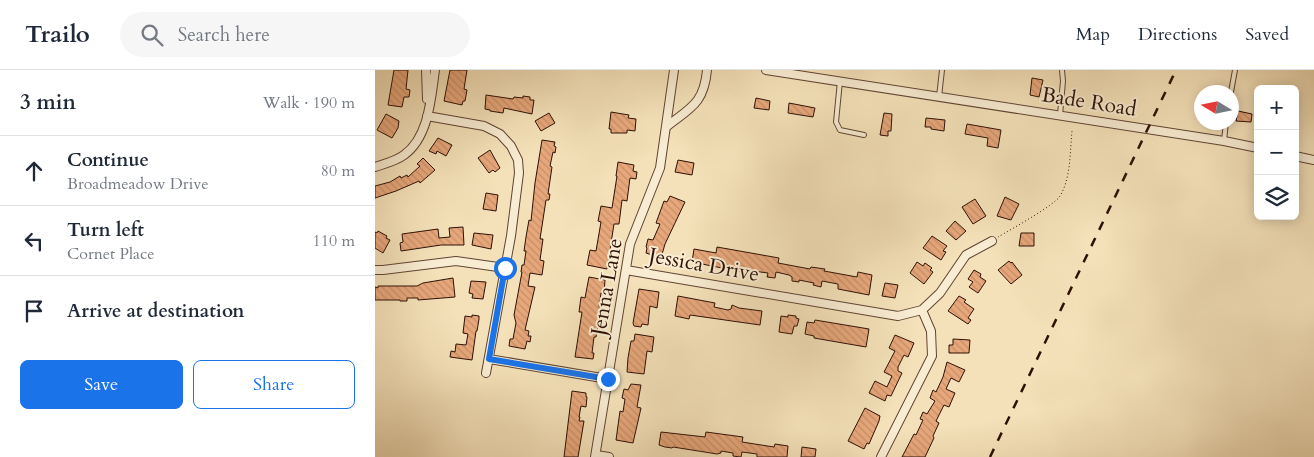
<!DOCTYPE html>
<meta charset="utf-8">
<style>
body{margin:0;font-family:Cardo,serif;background:#f6f6f7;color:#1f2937}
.controls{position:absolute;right:15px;top:15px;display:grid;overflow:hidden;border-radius:8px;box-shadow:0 2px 12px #0003}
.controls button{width:45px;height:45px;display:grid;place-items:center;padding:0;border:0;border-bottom:1px solid #e0e1e3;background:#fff;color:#1f2937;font:25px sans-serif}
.compass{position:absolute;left:819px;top:15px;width:45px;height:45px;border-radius:50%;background:#fff;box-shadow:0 2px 12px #0003;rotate:280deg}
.stop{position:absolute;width:15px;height:15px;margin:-11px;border:4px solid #1a73e8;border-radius:50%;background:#fff}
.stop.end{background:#1a73e8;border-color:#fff;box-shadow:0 1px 5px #0008}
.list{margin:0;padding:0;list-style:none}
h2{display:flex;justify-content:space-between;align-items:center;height:65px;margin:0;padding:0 20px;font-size:21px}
h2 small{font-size:16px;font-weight:400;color:#747a83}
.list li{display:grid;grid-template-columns:32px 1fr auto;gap:15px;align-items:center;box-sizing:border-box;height:70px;padding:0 20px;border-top:1px solid #e0e1e3}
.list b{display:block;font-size:19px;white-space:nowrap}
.list p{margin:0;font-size:16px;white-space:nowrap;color:#747a83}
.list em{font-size:16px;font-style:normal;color:#747a83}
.actions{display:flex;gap:10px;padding:15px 20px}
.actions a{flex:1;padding:11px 0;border:1px solid #1a73e8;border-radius:8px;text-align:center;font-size:18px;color:#1a73e8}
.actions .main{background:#1a73e8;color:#fff}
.icon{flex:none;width:28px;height:28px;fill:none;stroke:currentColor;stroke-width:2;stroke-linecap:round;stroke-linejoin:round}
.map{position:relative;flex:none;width:939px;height:387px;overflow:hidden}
header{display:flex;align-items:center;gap:30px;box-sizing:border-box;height:70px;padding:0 25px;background:#fff;border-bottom:1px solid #e0e1e3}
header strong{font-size:24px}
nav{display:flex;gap:28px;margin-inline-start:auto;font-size:18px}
.search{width:350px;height:45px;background:#f6f6f7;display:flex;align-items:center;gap:12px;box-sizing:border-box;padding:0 18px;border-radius:28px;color:#747a83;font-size:19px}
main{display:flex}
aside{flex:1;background:#fff}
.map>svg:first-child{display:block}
.building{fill:url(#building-back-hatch);stroke:#2e1006}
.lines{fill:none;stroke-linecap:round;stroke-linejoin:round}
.lane-casing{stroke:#604433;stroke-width:6}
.street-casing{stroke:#604433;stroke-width:10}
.path{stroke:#2e1006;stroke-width:1;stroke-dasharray:1 2.5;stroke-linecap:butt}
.lane{stroke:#f8ecd2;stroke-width:4}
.street{stroke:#f8ecd2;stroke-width:8}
.rail{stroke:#2e1006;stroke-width:2.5;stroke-dasharray:9 9;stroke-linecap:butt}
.route{stroke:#1a73e8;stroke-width:6}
.labels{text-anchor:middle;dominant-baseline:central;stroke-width:4;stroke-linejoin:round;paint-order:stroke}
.street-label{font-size:21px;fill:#2e1006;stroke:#f8ecd2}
</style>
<header>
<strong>Trailo</strong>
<div class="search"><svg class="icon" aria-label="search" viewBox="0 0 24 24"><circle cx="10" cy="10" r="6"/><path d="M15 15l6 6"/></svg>Search here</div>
<nav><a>Map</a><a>Directions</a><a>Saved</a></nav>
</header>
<main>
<aside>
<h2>3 min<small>Walk · 190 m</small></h2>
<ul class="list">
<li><svg class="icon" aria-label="ahead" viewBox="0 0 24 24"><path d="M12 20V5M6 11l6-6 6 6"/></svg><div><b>Continue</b><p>Broadmeadow Drive</p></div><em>80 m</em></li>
<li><svg class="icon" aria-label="left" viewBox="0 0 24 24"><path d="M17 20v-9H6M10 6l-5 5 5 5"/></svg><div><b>Turn left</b><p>Cornet Place</p></div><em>110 m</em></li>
<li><svg class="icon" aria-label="arrive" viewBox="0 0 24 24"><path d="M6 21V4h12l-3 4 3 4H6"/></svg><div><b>Arrive at destination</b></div></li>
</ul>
<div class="actions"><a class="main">Save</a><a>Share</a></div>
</aside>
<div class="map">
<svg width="939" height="387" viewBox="0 0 939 387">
<defs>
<pattern id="building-back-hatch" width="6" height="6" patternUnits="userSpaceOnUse" patternTransform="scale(1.25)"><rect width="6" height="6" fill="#e7a77b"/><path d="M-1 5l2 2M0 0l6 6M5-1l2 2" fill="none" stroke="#c68f69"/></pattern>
</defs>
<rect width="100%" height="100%" fill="#f4e1b9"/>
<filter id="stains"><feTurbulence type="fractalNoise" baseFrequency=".004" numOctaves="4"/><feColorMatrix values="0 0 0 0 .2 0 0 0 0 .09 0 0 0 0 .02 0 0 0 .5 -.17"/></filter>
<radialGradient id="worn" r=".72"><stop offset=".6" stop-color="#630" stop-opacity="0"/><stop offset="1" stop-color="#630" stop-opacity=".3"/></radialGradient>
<!-- building -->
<path class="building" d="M19 0H33L31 19 35 20 34 27H29L27 37 13 35Z
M75 0H92L89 19 92 20 90 31H88L87 35 69 31Z
M657 8 668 10 664 27 655 25Z
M111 25 138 29 139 27 148 28V26L155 27V30H159L157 44 129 38 128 43 115 41V40L110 39Z
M381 28 395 31 394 40 379 38Z
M414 33 440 38 438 47 413 43Z
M863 41 877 44 876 52 861 51Z
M236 42 254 45 253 48 261 49 260 61 252 60V63H236V59H234Z
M174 43 180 53 166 61 160 51Z
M509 43 517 44 516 61H513V66L505 65Z
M11 44 24 51 23 58 17 68 2 60Z
M551 48 570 50 569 61 556 59V57H550Z
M592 54 626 60 623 78 612 76 613 68 590 64Z
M63 68 77 75 71 86 62 81 61 84 54 81Z
M167 70 180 72 179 76 181 77 180 83 178 82 175 96 177 97 173 124H175L174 130H171L165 169H168L165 190 169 191 167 205 155 203 153 216 160 217 150 260 154 261 153 266H156L155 272 152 271 150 279 134 276 135 269H138L141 253 139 245 147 202H146L147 195H149L151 181H149L151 167 154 150 156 151 160 113Z
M115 80 125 98 120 102 118 100 114 103 103 88Z
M48 88 60 100 52 107 45 113 44 111 21 121 0 128V116L15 112 25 106 26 108 32 105 33 107 45 96 42 94Z
M303 90 319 93 317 105 300 102Z
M243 92 259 95 258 101 262 102 261 109 255 108 252 131 247 130 244 154H239L232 199 212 195 215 180 221 181 226 152 223 151 226 136 237 138 242 106H241Z
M111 123 123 125 121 141 108 139Z
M295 126 310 132 290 174 286 188 271 183 272 178 271 177 273 169 278 170 285 154 281 153 289 131 292 132Z
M630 127 644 134 636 150 622 146Z
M600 129 611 146 598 154 587 137Z
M580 151 591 161 581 170 571 161Z
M88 157 89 175H66L26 181 25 173 28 172 27 164 63 159 64 168 75 167 74 158Z
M3 161 12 166 11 168 15 170 8 183 0 178V162L2 163Z
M99 163 118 165 116 179 97 175Z
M646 163H659V176H644Z
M557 166 572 176 568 181 571 182 566 190 548 178Z
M342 177 404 188 403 193 435 199 436 197 450 199 449 201 482 207 483 202 497 205 494 225 463 219V214L447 211 446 217 438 215 439 213 424 210V212L417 211V207L414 205 401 202 400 208 392 207 393 203 378 201 377 204 317 192 319 179 341 183Z
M634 191 636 193 637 192 647 205 636 214 623 200Z
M542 192 548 196 550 193 557 198 555 200 558 202 549 214 535 203Z
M599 200 606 204 605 207 611 211 603 223 594 217 598 212 593 209Z
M214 207 230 210 229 224 226 223 224 237H226L221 267H219L217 283H219L218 289 200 287 207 242H204L206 227 210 228Z
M78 208 80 227 43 230V228H32V231H25V230H0V217L3 218V216H42L48 213Z
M96 211 111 212 108 229 97 228 98 224 94 223Z
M510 213 523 215 520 228 507 226Z
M264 219 284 222 282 238 275 236 273 255 267 254 266 257 259 256 258 253Z
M303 226 340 233 339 237 353 240 356 239 357 235 364 238 387 241 385 255 315 245 314 249 300 246Z
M584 226 591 230 589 232 599 239 593 248 596 250 593 254 573 241Z
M97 245 104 246V249L102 261H101L97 290 75 287 76 281 80 282 81 274 91 275 93 264 88 263 90 246 97 247Z
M413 245 421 246V248L424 249 422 256H419L417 264 404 262 406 246 413 247Z
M440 250 494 259 491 277 439 268V266L430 264 432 252 439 253Z
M260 264 279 267 277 282 272 281 269 304 252 302 253 288 256 271H259Z
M520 265 539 273 533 287 529 285 523 297V301L527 303 516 326 512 325 510 331 494 323 500 311 512 317 517 306 509 302 520 281 514 278Z
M578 269 595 270 594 283H574V275H578Z
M572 292 590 300 584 312 576 308 571 319 580 323 574 337 569 335 561 351 564 353 558 366 559 368 550 387H527L539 364 541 365 548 350 545 349 548 342 552 344 560 331 555 328 558 320 561 322 568 307Z
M256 314 266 315 262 337 266 338 258 373 241 370 245 341 248 342 250 329 247 328 249 319 253 320Z
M197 321 211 323V327H212L211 337 206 336 204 347H205L204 351H209L203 387H189Z
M490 338 505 346 504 351 494 374 492 373 489 379 473 371Z
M286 362 330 367 331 362 368 367 367 372 399 377 400 374 413 376 412 387H382V384L367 382 366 387H365L358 386V383L346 381V383L342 384 298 377 297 378 290 377 284 375Z
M427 377 441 379 440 387H426Z"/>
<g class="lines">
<defs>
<path id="lane" d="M465 11 461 52 465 60 489 65
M856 22 860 0
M564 27 567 0
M685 45 688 11 687 0
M849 71 851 52"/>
<path id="street" d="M51 0 52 29
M391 0 849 71 883 78
M52 46 109 56 125 64 136 76 143 90 144 103 136 166 111 303
M291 57C315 38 329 34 332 0
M920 86 939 90
M0 97C9 94 21 91 29 85 54 67 56 28 60 0
M0 200H8L81 191 130 198
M251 200 523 246 547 240 565 223 591 185 617 171
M114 289 233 309
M221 385 234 387
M220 387 255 174 285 98 299 0
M506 387 557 286 556 261 547 240"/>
</defs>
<!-- lane casing -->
<use href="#lane" class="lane-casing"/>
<!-- street casing -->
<use href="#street" class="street-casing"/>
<!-- path -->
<path class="path" d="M623 167C635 160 680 135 685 126 696 108 695 81 697 61"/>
<!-- lane -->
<use href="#lane" class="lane"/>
<!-- street -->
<use href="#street" class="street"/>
<!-- rail -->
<path class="rail" d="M615 387 801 0"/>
</g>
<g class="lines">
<!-- route -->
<path class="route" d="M130 198 114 289 233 309"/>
</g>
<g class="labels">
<!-- street labels -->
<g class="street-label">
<text transform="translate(714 32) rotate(9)">Bade Road</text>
<text transform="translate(329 195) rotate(10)">Jessica Drive</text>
<text transform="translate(232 217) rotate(-80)">Jenna Lane</text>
</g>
</g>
<rect width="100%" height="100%" filter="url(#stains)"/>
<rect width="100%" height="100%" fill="url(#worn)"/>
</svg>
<div class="controls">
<button>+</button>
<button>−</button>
<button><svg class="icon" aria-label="layers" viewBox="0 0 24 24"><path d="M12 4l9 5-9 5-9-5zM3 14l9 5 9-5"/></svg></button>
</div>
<svg class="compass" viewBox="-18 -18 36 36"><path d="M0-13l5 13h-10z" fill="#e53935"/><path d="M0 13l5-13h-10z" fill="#747a83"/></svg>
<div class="stop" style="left:130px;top:198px"></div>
<div class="stop end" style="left:233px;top:309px"></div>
</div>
</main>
